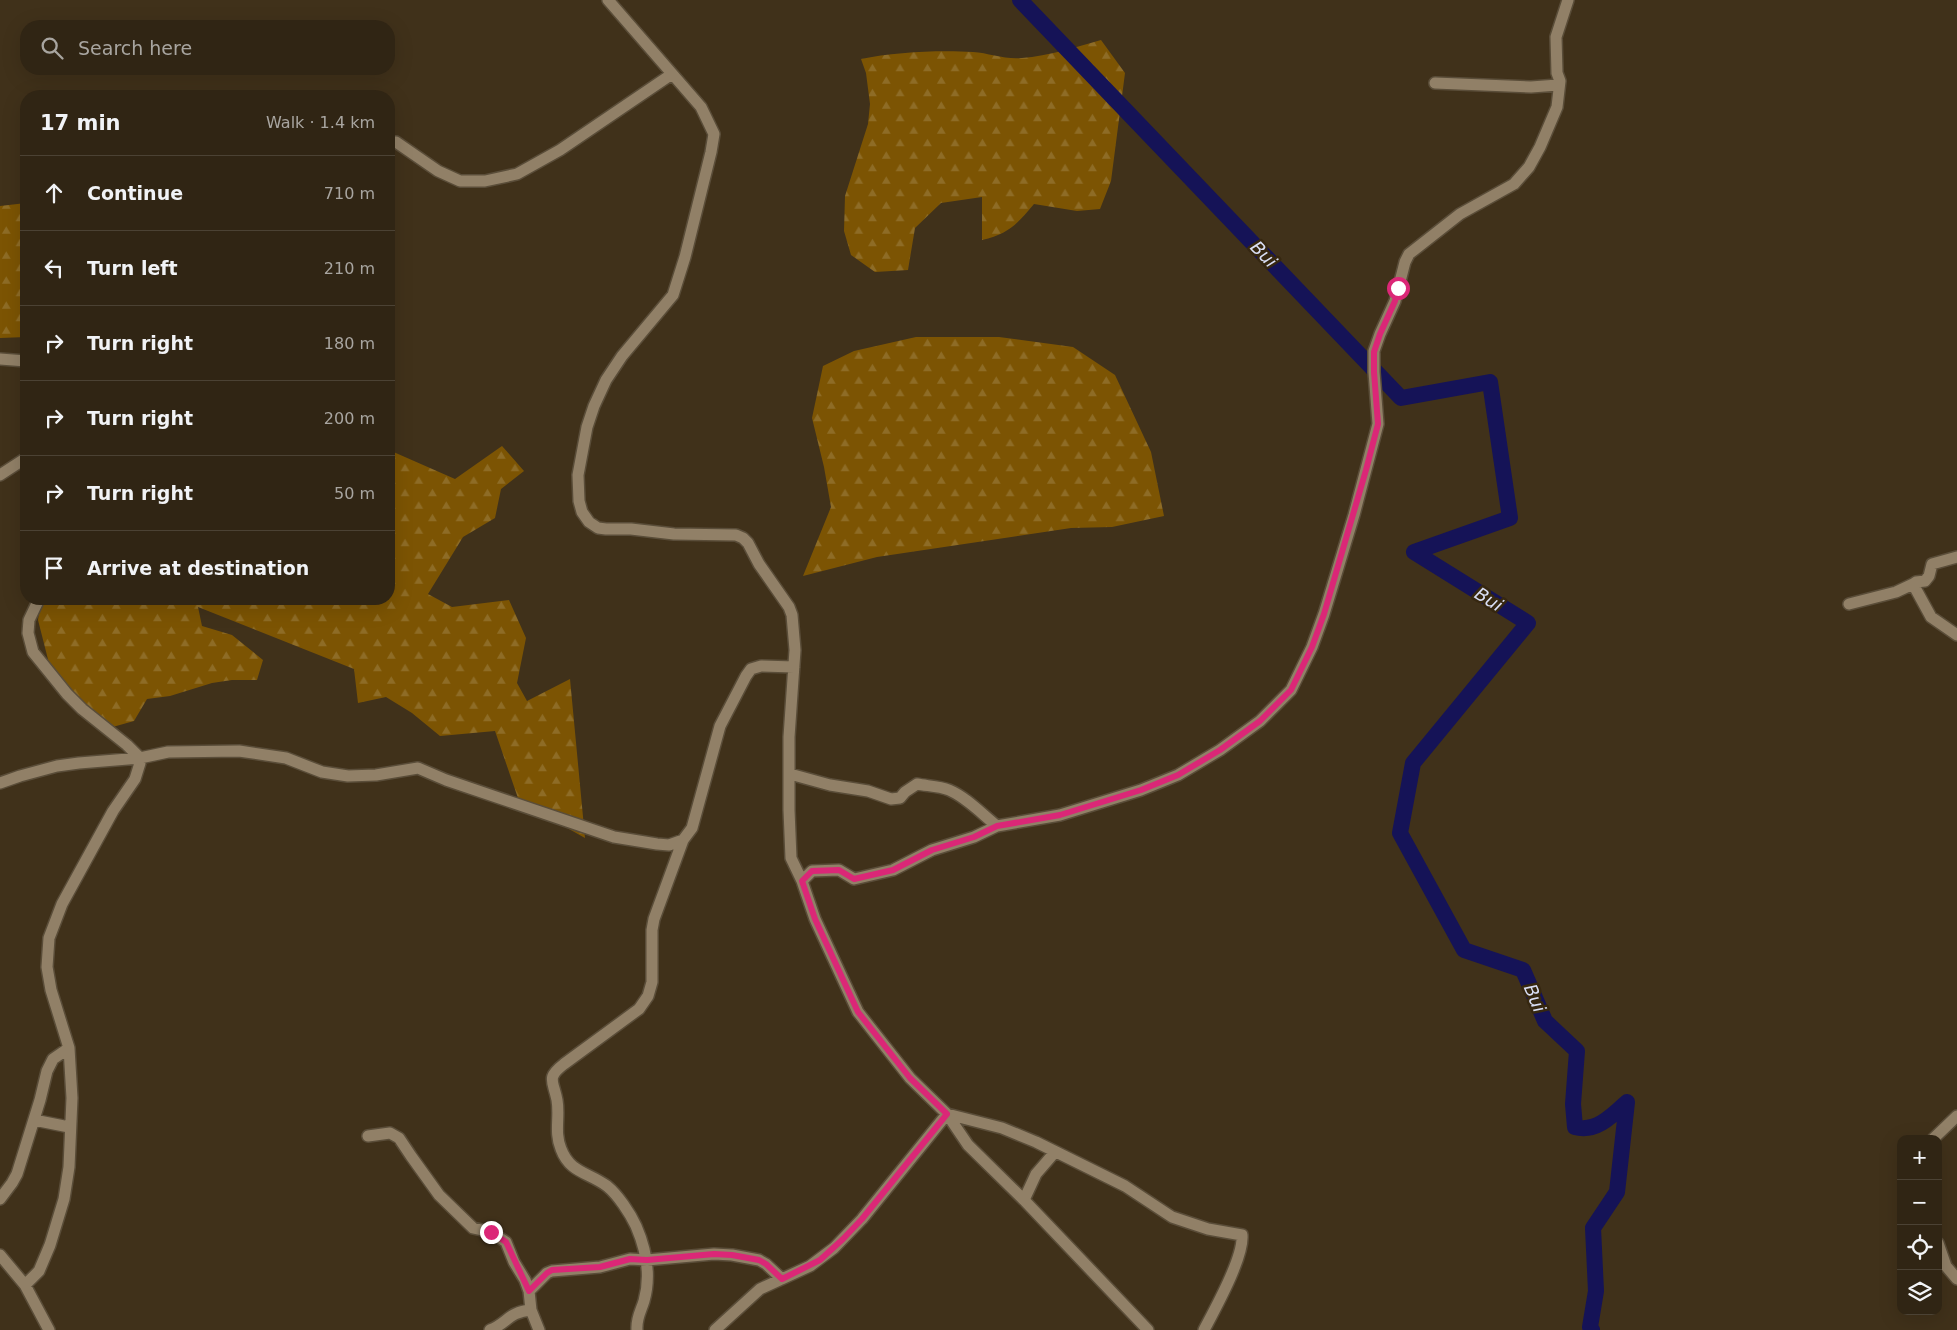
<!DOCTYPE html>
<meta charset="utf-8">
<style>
body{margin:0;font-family:"DejaVu Sans",sans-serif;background:#3c3122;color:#f1f3f6}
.controls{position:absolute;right:15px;bottom:15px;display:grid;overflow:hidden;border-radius:10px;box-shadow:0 5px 20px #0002}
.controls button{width:45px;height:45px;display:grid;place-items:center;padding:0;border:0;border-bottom:1px solid #4b4234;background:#302514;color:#f1f3f6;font:25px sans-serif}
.stop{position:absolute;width:15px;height:15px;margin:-11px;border:4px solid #db2777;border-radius:50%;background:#fff}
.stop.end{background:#db2777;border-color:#fff;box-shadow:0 1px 5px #0008}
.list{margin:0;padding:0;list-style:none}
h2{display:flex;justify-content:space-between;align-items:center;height:65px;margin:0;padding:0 20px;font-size:21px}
h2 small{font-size:16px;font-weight:400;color:#a8a5a0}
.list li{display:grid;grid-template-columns:32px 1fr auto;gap:15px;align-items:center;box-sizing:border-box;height:75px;padding:0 20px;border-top:1px solid #4b4234}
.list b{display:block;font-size:19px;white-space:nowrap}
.list em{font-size:16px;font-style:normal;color:#a8a5a0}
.icon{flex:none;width:28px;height:28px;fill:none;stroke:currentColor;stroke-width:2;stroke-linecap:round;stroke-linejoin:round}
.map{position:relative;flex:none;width:1957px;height:1330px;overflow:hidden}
.search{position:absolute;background:#302514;box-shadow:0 5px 20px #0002;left:20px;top:20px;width:375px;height:55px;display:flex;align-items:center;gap:12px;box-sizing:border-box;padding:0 18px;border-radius:20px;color:#a8a5a0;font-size:19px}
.panel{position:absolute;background:#302514;box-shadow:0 5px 20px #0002;left:20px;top:90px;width:375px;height:515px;border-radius:20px}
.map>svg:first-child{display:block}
.forest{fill:url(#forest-firs)}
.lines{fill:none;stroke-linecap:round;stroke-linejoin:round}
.river{stroke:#151357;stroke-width:16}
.minor-casing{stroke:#5a4d39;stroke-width:14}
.minor{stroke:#918067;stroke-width:11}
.route{stroke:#db2777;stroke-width:6}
.labels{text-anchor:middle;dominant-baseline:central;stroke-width:5;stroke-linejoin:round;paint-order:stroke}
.water-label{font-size:18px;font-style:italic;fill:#d9def4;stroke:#362710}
</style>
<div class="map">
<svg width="1957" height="1330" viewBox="0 0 1957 1330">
<defs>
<pattern id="forest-firs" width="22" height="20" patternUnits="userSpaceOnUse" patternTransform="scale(1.25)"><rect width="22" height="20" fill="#7c5403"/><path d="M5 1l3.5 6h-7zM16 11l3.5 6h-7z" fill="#8e6c26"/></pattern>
</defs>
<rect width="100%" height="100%" fill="#40311a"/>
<!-- forest -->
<path class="forest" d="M1101 40 1125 73 1111 181 1100 209 1077 211 1034 204C1017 224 1009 234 982 240V197L941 203 915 228 908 270 875 272 851 255 844 231 845 196 868 124 870 104 866 73 861 59C894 52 939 50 973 52 989 53 1006 60 1022 58 1049 56 1076 47 1101 40Z
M26 203V337L0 338V206Z
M916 337H999L1073 347 1115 375 1151 452 1164 516 1112 527 1071 528 877 557 803 576 831 507 824 467 812 418 823 366 854 351Z
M502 446 524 471 501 489 495 518 463 537 428 594 452 607 509 600 526 638 517 683 527 701 570 679 585 838 519 801 495 731 440 736 412 713 386 697 358 703 354 669 198 607 202 626 232 635 263 660 257 680H232L212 683 170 696 147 699 134 721 109 728 75 711 54 683 38 620 41 599H389V450L455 479Z"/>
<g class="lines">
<!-- river -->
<path class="river" d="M1020 0 1401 398 1490 382 1510 518 1414 552 1528 623 1413 763 1400 833 1464 950 1523 970 1545 1021 1577 1051 1573 1104 1575 1127C1596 1133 1613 1115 1627 1102L1617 1192 1593 1228 1596 1291 1590 1327 1592 1330"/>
<defs>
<path id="minor" d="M608 0 701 107 714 134 711 152 685 257 673 295 622 356 606 380 594 406 587 427 578 475 579 501 582 512 589 522 598 528 606 529H631L674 534 736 535 743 538 748 543 759 564 789 607 792 615 795 650 789 737V810L791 858 802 881 815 919 858 1012 910 1078 947 1114 968 1145 1024 1200 1148 1330
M1435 83 1531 87 1558 85
M389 143 396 142 438 171 460 181H485L517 174 560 150 672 74
M0 359 26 361
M0 475 26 458
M1913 584 1916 582 1925 581 1929 576 1932 564 1957 557
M1849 604 1896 592 1913 584 1931 617 1957 635
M790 774 830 785 868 791 891 799 900 798 905 792 917 784C927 786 939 786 949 790 966 797 982 814 997 826
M0 783 20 776 57 766 79 763 140 758 168 752 239 751 286 758 322 772 348 776 376 775 418 768 446 780 614 837 657 844 669 845 683 840 692 828 720 726 746 676 751 669 761 666 794 667
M802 881 812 871 839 870 854 879 893 870 932 850 974 837 997 826 1060 815 1141 790 1178 775 1220 750 1260 721 1291 690 1312 647 1324 614 1354 515 1378 424 1374 372V351L1380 334 1395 301 1405 262 1409 254 1460 214 1514 184 1529 167 1540 147 1557 107 1560 81 1557 73 1556 37 1568 0
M34 1120 69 1127
M368 1136 390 1133 399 1138 411 1156 439 1195 473 1228 491 1232 506 1242 514 1262 525 1280 529 1291 531 1310 539 1330
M1933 1139 1957 1116
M0 1199 12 1183 17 1174 40 1100 47 1071 53 1059 69 1048
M1024 1200 1036 1174 1055 1152
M1938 1243 1946 1266 1957 1279
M0 1255 25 1285 49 1330
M25 1285 39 1271 50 1245 64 1199 69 1167 72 1098 69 1048 51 990 47 967 49 938 62 904 113 811 135 779 140 763V758L127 745 82 709 67 694 33 652 28 633 29 620 39 599
M529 1291 547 1273 552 1271 600 1267 630 1259 647 1260 714 1254 732 1255 759 1260 766 1264 782 1279
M490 1330C508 1323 508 1312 531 1310
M637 1330C636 1318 641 1311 644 1301 651 1276 646 1249 636 1226 630 1213 618 1195 607 1186 588 1172 570 1173 561 1149 554 1132 560 1117 557 1100 553 1080 546 1078 564 1064L639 1009 648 996 652 982V930L654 919 683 840
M715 1330 760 1289 810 1266 834 1248 862 1219 947 1114 1002 1128 1036 1142 1125 1186 1172 1217 1208 1229 1242 1235C1244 1257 1215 1309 1204 1330"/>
</defs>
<!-- minor casing -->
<use href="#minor" class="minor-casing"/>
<!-- minor -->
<use href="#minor" class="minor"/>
</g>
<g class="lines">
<!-- route -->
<path class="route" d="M491 1232 506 1242 529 1291 547 1273 552 1270 600 1267 630 1259 647 1260 714 1254 732 1255 759 1260 766 1264 782 1279 820 1260 843 1239 862 1219 947 1114 910 1078 858 1012 815 919 802 881 812 871 839 870 854 879 893 870 932 850 974 837 997 826 1060 815 1141 790 1178 775 1220 750 1260 721 1291 690 1312 647 1324 614 1366 470 1378 424 1374 372V352L1380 334 1395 301 1398 288"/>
</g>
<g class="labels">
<!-- water labels -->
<g class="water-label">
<text transform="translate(1264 254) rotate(46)">Bui</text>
<text transform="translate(1489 599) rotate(32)">Bui</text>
<text transform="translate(1535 998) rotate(67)">Bui</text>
</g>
</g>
</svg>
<div class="controls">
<button>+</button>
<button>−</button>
<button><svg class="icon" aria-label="locate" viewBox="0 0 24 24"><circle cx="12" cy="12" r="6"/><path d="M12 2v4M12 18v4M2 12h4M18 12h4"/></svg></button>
<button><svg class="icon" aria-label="layers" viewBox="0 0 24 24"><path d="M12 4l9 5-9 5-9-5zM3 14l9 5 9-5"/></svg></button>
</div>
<div class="stop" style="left:1398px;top:288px"></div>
<div class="stop end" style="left:491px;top:1232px"></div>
<div class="search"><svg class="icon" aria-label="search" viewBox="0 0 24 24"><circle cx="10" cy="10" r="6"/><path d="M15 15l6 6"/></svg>Search here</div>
<section class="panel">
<h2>17 min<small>Walk · 1.4 km</small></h2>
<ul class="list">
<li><svg class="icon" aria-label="ahead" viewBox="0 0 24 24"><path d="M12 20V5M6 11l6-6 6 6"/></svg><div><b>Continue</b></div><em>710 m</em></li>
<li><svg class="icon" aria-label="left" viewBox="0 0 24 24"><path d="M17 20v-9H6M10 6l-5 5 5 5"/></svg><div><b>Turn left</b></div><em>210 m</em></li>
<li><svg class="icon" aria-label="right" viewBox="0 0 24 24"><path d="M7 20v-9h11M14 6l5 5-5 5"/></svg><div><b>Turn right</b></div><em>180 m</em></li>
<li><svg class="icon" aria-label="right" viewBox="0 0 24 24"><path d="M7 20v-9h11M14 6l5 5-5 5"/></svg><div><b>Turn right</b></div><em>200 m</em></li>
<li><svg class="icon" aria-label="right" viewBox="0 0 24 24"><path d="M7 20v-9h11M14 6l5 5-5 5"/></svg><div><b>Turn right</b></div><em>50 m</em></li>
<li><svg class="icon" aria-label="arrive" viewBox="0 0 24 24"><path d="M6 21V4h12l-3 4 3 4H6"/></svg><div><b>Arrive at destination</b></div></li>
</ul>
</section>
</div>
